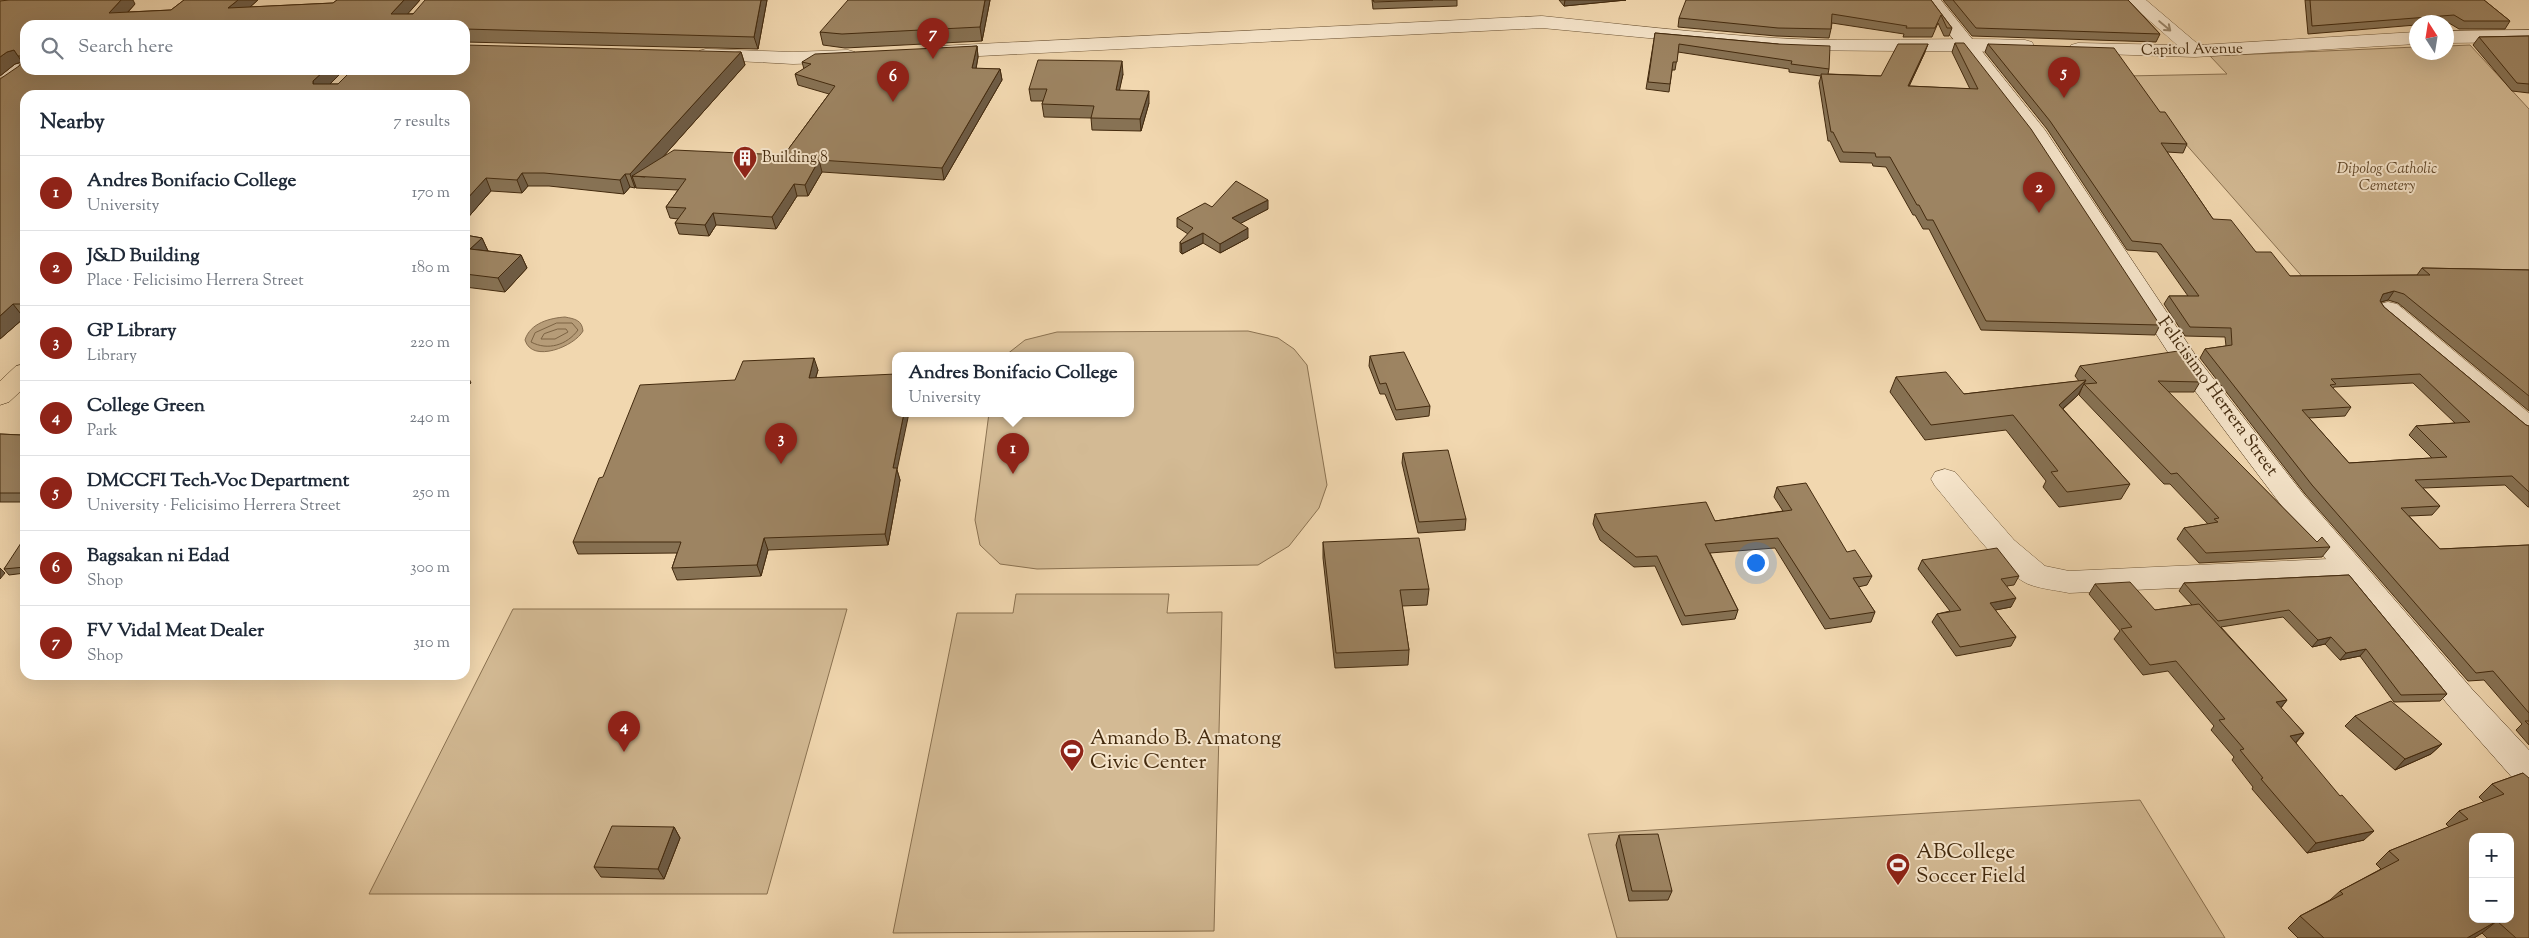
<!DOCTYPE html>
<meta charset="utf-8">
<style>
body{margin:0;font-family:"Sorts Mill Goudy",serif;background:#f6f6f7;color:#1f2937}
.controls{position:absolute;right:15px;bottom:15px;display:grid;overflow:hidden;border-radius:10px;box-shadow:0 5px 20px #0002}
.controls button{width:45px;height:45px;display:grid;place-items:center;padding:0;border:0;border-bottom:1px solid #e0e1e3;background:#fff;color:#1f2937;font:25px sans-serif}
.compass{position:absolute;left:2409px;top:15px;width:45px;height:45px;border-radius:50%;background:#fff;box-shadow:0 5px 20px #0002;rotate:348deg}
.you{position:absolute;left:1755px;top:562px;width:18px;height:18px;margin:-12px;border:4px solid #fff;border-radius:50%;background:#1a73e8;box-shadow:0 0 0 8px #1a73e833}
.badge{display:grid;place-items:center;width:32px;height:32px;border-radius:50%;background:#8f2418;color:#fff;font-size:16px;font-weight:700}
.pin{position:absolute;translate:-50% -41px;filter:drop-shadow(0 1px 2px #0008)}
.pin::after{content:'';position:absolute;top:26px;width:18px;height:15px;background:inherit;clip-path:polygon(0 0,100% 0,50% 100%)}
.popup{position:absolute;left:892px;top:352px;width:242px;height:65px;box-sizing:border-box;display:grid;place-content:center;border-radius:10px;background:#fff;filter:drop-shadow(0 1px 4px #0005);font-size:16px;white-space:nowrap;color:#747a83}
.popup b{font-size:19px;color:#1f2937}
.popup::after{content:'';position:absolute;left:50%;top:100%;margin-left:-10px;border:10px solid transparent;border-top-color:#fff}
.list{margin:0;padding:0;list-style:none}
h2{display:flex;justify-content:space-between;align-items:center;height:65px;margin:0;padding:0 20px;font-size:21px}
h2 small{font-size:16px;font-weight:400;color:#747a83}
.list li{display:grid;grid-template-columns:32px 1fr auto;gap:15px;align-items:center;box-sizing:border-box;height:75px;padding:0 20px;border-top:1px solid #e0e1e3}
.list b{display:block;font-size:19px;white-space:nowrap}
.list p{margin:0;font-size:16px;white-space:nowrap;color:#747a83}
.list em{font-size:16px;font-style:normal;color:#747a83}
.icon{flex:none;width:28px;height:28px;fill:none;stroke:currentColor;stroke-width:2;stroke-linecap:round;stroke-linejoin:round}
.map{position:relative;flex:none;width:2529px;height:938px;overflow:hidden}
.search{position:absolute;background:#fff;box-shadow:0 5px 20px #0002;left:20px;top:20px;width:450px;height:55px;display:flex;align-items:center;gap:12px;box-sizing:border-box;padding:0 18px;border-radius:15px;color:#747a83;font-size:19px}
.panel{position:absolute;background:#fff;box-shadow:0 5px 20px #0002;left:20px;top:90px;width:450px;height:590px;border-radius:15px}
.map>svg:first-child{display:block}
.green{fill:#d3ba94;stroke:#8b7251}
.water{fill:#b69c78;stroke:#886e4e}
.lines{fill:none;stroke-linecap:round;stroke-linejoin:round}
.shore{stroke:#7c6343;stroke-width:1}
.street-casing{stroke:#6e5536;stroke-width:1}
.secondary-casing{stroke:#432a0e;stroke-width:1}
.primary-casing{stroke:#432a0e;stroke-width:1}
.street{fill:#f6e5cb;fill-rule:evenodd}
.secondary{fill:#f6e5cb;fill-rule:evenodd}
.primary{fill:#f1d7af;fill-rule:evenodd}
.wall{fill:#877254;stroke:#432a0e;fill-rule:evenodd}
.shaded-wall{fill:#6e5c45;stroke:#432a0e}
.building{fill:#9d8462;stroke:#432a0e;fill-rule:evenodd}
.oneway{stroke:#9c886c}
.labels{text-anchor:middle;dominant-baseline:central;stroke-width:4;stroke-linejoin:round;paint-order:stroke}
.far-street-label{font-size:15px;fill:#432a0e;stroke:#f6e5cb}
.far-poi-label{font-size:15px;fill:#432a0e;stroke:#f6e5cb;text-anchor:start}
.far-park-label{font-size:15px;font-style:italic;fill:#604729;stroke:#f6e5cb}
.street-label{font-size:18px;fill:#432a0e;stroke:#f6e5cb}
.near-poi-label{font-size:21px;fill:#432a0e;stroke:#f6e5cb;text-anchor:start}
</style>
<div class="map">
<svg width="2529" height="938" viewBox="0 0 2529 938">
<rect width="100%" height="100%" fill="#f1d7af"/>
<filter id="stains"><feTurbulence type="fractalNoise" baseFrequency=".004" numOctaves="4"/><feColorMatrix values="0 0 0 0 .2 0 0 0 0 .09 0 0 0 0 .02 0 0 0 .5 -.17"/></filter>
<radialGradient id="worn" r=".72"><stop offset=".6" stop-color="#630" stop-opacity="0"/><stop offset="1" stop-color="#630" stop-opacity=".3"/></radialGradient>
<!-- green -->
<path class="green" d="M2470 45 2529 109V308L2328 306 2126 76 2227 74 2210 56 2416 47V52H2446L2447 46Z
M1248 331 1278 338 1294 349 1307 365 1327 485 1319 508 1289 546 1258 565 1037 569 1000 564 980 545 975 520 989 413H1130V355H1006L1025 340 1057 332Z
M1016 594H1169L1167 613 1222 612 1214 931 893 933 957 613H1013Z
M513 609H847L767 894H369Z
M2140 800 2225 938H1617L1588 834Z"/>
<!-- water -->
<path class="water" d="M565 317C575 319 582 320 583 331 575 346 532 364 525 340 530 323 550 318 565 317Z"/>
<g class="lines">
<!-- shore -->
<path class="shore" d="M557 323H572L578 330C567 345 548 351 531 342L535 333Z
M558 329H566L568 332 555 339H541L544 334Z"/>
<defs>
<path id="street" d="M2126 0H2146L2199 45 2416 32V44L2195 57 2071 53 2068 49 2071 45 2078 43 2177 45Z
M1542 16C1620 24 1698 33 1775 38 1859 43 1942 37 2025 40L2032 42 2034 46 2032 50 2025 52 1776 50 1542 28 940 58 933 56 930 52 933 48 940 46Z
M2529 30V42L2446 43V31Z
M706 49 793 52 848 50 855 52 858 56 855 60 848 62 793 64 699 59 696 55 699 51Z
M25 63V70H34L32 73 0 77V65Z
M2388 302 2397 304 2529 413V436L2520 433 2379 314 2376 309 2379 304Z
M1945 469 1955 472 2014 540 2045 566 2069 571 2350 558 2360 561 2365 569 2360 577 2350 580 2069 593C2055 590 2041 589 2028 584 2002 573 1955 509 1935 486L1931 479 1935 472Z"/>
<path id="secondary" d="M1923 0H1941L2045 130 2198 359 2304 495 2472 689 2529 750V787L2517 783 2450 707 2284 509 2180 371 2029 137Z"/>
<path id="primary" d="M25 364V387L9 402 0 405V381L16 366Z"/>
</defs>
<!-- street casing -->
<use href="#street" class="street-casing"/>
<!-- secondary casing -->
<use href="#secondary" class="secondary-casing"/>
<!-- primary casing -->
<use href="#primary" class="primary-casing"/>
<!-- street -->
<use href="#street" class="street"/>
<!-- secondary -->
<use href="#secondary" class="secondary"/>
<!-- primary -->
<use href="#primary" class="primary"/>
</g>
<!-- wall -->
<path class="wall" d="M184 0H258L250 7 333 3 337 0H420L407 14 767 0 758 49 465 42V25H25V70H344L330 84H338L741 52 745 65 662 158 784 155 829 94 798 85 795 74 804 69 802 62 977 46 978 57 976 69H1000L1002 80 944 180 822 172 808 196H797L776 229 716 225 709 236 679 234 675 223 678 219 670 218 666 207 678 190 636 188V187L635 188 630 187 624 194 549 186H528L522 193 491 191 465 221V95H25V318H24L0 339 19 66 22 62 15 64 0 76V1L135 4 128 12 171 10Z
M990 0 982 41 845 48 823 45 820 32Z
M1372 0H1457V6L1373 9Z
M1559 0H1626L1564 6Z
M1931 0 1952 28 1949 36H1944L1938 23 1932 37H1903L1904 34 1832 23 1831 29 1829 38 1776 36 1678 27 1679 18Z
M1943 0H2128L2160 34 2156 42 1972 36Z
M2305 0H2484L2510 21 2505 29H2459L2449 23 2416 22V25L2308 34Z
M1655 33 1778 44 1829 69 1828 74 1881 76 1925 52 1909 86 1970 89 1952 52 1955 43 2160 325 2155 335 1981 330 1929 229H1923L1915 215H1913L1886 167 1873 166 1872 163 1840 162 1830 141H1828L1819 83 1821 76 1789 72V69L1678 52 1675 70H1672L1669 92 1646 89Z
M2529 36V93L2512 91 2473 45 2479 37Z
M1988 44 2160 112 2187 144 2183 153 2167 152 2213 219 2256 252 2290 276 2417 275 2422 268 2529 270V411L2398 303 2388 300 2381 302 2384 307 2526 425 2529 426V507H2528L2505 485 2423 488 2440 506 2432 515 2409 516 2440 549 2529 545V745L2516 730 2522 724 2484 680 2468 681 2305 494 2200 358 2205 349 2226 346 2225 337 2185 336 2164 304 2169 296H2188L2157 252 2127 250 2047 129 1985 52ZM2413 383 2455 423 2416 426 2409 435 2432 458 2349 463 2309 418 2345 416 2351 407 2333 389 2334 387Z
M1123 74 1119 90 1149 103 1141 131 1092 130 1091 118 1044 117 1042 104 1043 101H1031L1029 89Z
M1212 207 1268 209 1240 223 1248 238 1220 253 1203 243 1182 254 1180 252V242L1188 234 1177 227V218Z
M465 235 482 238 488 251 521 255 527 268 505 292 465 287Z
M1370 356 1430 406 1429 416 1396 420 1385 394H1380L1369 366Z
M2080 366 2200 382 2194 392H2168L2317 542 2330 547 2322 557 2199 563 2177 539 2184 528 2208 524 2170 484H2164L2079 395 2083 385 2078 395 2063 409 2130 484 2121 499 2059 507 2043 487 2046 481 2006 430 1925 440 1890 392 1896 377 1964 394 2079 381 2075 376Z
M818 370 816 377 897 470 900 480 888 545 768 550 761 576 677 580 672 568 677 553 578 554 573 542 735 380Z
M25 431V502H0V434L21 435Z
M1403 453 1466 519 1465 530 1418 533 1402 463Z
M1777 487 1847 552 1872 576 1867 585 1858 587 1875 612 1871 622 1825 629 1775 548 1710 553 1738 610 1735 619 1682 625 1655 566 1634 567 1600 540 1593 524 1595 514 1715 521 1783 511 1774 497Z
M1323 542 1429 589 1427 605 1402 606 1409 650 1408 665 1335 668 1323 558Z
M25 543V573L9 575 4 569Z
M1922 560 2019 576 2014 585 2007 586 2011 607 1995 610 2016 637 2011 646 1956 656 1932 622 1937 614 1950 611 1918 569Z
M2349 575 2447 694 2440 701 2394 702 2360 656 2340 660 2325 644 2312 647 2283 617 2221 627 2287 700 2281 708 2304 733 2296 743 2364 840 2307 853 2252 789 2253 787 2232 760 2234 757 2211 730 2214 726 2168 671 2143 675 2114 639 2120 631 2089 594 2095 584 2155 610 2192 605 2179 591 2184 583Z
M2355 716 2442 744 2431 754 2395 770 2345 726Z
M2523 773 2529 938H2487L2482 933 2474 938H2298L2288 928 2300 916 2330 900 2340 891 2381 869 2376 864 2389 851 2449 827 2446 824 2459 811 2484 802 2479 797 2492 784Z
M674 827 680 838 664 879 601 877 594 867Z
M1619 835 1672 891 1668 900 1629 901 1616 845Z"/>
<!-- shaded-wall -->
<path class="shaded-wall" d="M121 0H133L135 4 116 25 109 13Z
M238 0H258L235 20 228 8Z
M404 0H420L398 25 391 14Z
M761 0H767L758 49 754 37Z
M985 0H990L982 41 980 27Z
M1565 0H1626L1564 6Z
M1928 44 1925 52 1905 95 1908 86Z
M977 46 978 57 974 79 972 68Z
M14 50 22 62 15 64 0 76V57L7 52Z
M741 52 745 65 645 177 632 176 636 187 635 188 630 174Z
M1122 61 1123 74 1117 102 1116 90Z
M1000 69 1002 80 944 180 942 168Z
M325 70H344L320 94 313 84V81Z
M1149 91V103L1141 131 1140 119Z
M819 160 822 172 808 196 805 185Z
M522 173 528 186 522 193 517 180Z
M625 174 630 187 624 194 620 180Z
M486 178 491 191 465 221V201Z
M794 184 797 196 776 229 772 217Z
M1268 200V209L1232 228V218Z
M713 213 716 225 709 236 705 225Z
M1248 228V238L1220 253V244Z
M1203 233V243L1182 254 1181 244Z
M482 238 488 251 470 249Z
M521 255 527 268 505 292 498 278Z
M2394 291 2388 300 2377 303 2383 294Z
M13 304 24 318 0 339V316Z
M814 358 818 370 812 389 809 378Z
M466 372 471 383 465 388V373Z
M2086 380 2078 395 2051 419 2059 405Z
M904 413H909L897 470 900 480 888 545 885 534 893 468Z
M764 538 768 550 761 576 757 565Z
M0 568 5 573 0 579Z
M2016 598 2011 607 1985 612 1990 603Z
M2331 637 2325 644 2312 647 2318 640Z
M2366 649 2360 656 2340 660 2346 653Z
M2287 700 2279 710 2276 702Z
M2304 733 2295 743 2290 736Z
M2442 744 2431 754 2395 770 2405 759Z
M674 827 680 838 664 879 658 869Z
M2374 831 2364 840 2307 853 2316 843Z
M2497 921 2482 933 2474 938H2467Z"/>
<!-- building -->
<path class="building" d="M9 0H121L109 13 171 10 184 0H238L228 8 333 3 337 0H404L391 14H413L425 0H761L754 37 465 29V25H25V56H18L14 50 7 52 0 57V1Z
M848 0H985L980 27 842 34 820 32Z
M1373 0H1433L1374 2Z
M1686 0H1931L1952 28H1947L1941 15 1935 28H1906L1907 26 1832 14 1831 29 1778 28 1679 18Z
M1953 0H2128L2160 34 1976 28Z
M2310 0H2484L2510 21H2464L2454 15 2312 26Z
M1655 33 1778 44 1830 46 1829 69 1791 64 1792 61 1679 44 1677 62H1673L1670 84 1648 82Z
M2529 36V84L2517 83 2479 37Z
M1955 43H1964L2031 129 2160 325 1986 321 1933 220H1927L1919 205H1917L1890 157H1876L1875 153 1843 152 1833 132H1831L1821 74 1881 76 1898 44H1928L1908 86 1978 89Z
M1988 44 2114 48 2160 112H2165L2187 144 2161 143 2213 219 2231 220 2256 252H2271L2290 276 2430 275 2422 268 2529 270V396L2404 294 2394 291 2383 294 2380 301 2384 307 2526 425 2529 426V492L2512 476 2415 480 2440 506 2401 508 2440 549 2529 545V713L2493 671 2476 673 2312 485 2205 349 2232 345 2231 328 2190 327 2169 296H2199L2161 244 2132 241 2050 121ZM2420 374 2470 422 2416 426 2447 457 2349 463 2302 410 2351 407 2330 385 2336 384 2331 379Z
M465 45 741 52 630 174H625L620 180 544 173H522L517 180 486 178 465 201V95H25V304H13L0 316V79L19 66 25 58V70H325L313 81V84H338L352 70H465Z
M977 46 972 68 1000 69 942 168 819 160 805 185 794 184 772 217 713 213 705 225 675 223 686 208 666 207 686 179 632 176 674 150 784 155 835 86 795 74 811 64 802 62 815 54Z
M1038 60 1122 61 1116 90 1149 91 1140 119 1091 118 1094 106 1042 104 1047 89H1029Z
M1236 181 1268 200 1232 218 1248 228 1220 244 1203 233 1181 244 1180 242 1193 228 1177 218 1205 203 1212 207Z
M465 235 482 238 470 249 521 255 498 278 465 274Z
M2178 351 2200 382 2158 381 2317 542 2322 537 2330 547 2206 553 2184 528 2218 522 2214 519 2219 518 2177 473 2171 474 2084 384 2097 383 2080 366Z
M1404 352 1430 406 1396 410 1386 383 1380 384 1370 356Z
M814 358 809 378 896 374V413H904L893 468H897L885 534 764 538 757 565 672 568 681 542H573L599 478 603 477 640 385 735 380 743 361Z
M1946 372 1964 394 2086 380 2059 405 2130 484 2067 492 2051 472 2058 471 2013 415 1931 425 1896 377Z
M25 431V493H0V434L21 435Z
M1448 450 1466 519 1419 522 1403 453Z
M1806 483 1847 552 1855 550 1872 576 1853 578 1875 612 1830 619 1778 538 1705 544 1738 610 1685 616 1657 556 1636 557 1603 530 1595 514 1706 502 1715 521 1792 510 1777 487Z
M1419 538 1429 589 1400 590 1409 650 1336 653 1323 542Z
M21 543H25V567L4 569Z
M1997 548 2019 576 2001 579 2016 598 1990 603 2016 637 1960 647 1937 614 1961 610 1922 560Z
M2349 575 2447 694 2401 695 2366 649 2346 653 2331 637 2318 640 2289 610 2218 621 2184 583Z
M2130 582 2155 610 2199 604 2287 700 2276 702 2304 733 2290 736 2340 796 2342 795 2374 831 2316 843 2261 779 2263 778 2240 750 2244 749 2219 720 2225 719 2176 661 2150 665 2121 629 2132 627 2095 584Z
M2391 701 2442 744 2405 759 2355 716Z
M2525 721H2529V725Z
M2523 773 2529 778V938H2516L2497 921 2467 938H2324L2300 916 2343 894 2340 891 2399 860 2389 851 2468 819 2459 811 2504 794 2492 784ZM2473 837H2510V919H2473Z
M612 826 674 827 658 869 594 867Z
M1658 834 1672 891H1632L1619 835Z"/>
<!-- one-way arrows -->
<defs><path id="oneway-shaft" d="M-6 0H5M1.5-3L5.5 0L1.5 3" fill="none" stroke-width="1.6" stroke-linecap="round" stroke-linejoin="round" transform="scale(1.25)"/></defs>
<use class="oneway" href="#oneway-shaft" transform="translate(2165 26) rotate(40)"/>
<!-- icons -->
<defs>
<symbol id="building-pin" viewBox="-11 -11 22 30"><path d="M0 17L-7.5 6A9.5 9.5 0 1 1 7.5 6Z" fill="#8f2418" stroke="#f6e5cb"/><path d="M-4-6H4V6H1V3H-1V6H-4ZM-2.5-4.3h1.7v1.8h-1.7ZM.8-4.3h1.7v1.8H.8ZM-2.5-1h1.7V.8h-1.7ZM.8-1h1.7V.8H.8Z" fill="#fff"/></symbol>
<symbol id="stadium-pin" viewBox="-11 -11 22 30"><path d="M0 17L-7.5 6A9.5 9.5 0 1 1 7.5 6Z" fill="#8f2418" stroke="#f6e5cb"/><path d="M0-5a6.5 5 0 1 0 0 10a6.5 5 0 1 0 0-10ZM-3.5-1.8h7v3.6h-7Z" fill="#fff"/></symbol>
</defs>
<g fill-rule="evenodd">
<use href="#building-pin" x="731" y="144" width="28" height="38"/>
<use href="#stadium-pin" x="1058" y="737" width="28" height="38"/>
<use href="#stadium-pin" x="1884" y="851" width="28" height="38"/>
</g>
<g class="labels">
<!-- far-street labels -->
<g class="far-street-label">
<text transform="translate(2192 50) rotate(-1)">Capitol Avenue</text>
</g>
<!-- far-poi labels -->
<g class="far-poi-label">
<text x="762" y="158">Building 8</text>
</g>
<!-- far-park labels -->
<g class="far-park-label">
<text x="2387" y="169">Dipolog Catholic<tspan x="2387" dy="17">Cemetery</tspan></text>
</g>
<!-- street labels -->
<g class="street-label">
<text transform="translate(2217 397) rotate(54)">Felicisimo Herrera Street</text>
</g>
<!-- near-poi labels -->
<g class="near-poi-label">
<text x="1090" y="739">Amando B. Amatong<tspan x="1090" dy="24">Civic Center</tspan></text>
<text x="1916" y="853">ABCollege<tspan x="1916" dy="24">Soccer Field</tspan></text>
</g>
</g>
<rect width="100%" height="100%" filter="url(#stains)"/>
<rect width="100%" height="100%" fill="url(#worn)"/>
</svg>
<div class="controls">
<button>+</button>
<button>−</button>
</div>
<svg class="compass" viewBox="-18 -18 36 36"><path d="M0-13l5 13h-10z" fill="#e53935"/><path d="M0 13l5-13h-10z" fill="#747a83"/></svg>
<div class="you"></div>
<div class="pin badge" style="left:1013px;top:474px">1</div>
<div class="popup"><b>Andres Bonifacio College</b>University</div>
<div class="pin badge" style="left:2039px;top:213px">2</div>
<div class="pin badge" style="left:781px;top:464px">3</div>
<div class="pin badge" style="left:624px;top:752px">4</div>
<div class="pin badge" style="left:2064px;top:98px">5</div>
<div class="pin badge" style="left:893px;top:102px">6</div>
<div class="pin badge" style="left:933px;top:59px">7</div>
<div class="search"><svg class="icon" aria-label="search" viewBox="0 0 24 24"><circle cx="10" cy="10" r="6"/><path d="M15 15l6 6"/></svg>Search here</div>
<section class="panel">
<h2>Nearby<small>7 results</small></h2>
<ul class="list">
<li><span class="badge">1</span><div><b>Andres Bonifacio College</b><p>University</p></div><em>170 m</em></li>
<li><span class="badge">2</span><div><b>J&amp;D Building</b><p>Place · Felicisimo Herrera Street</p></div><em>180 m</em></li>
<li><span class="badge">3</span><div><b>GP Library</b><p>Library</p></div><em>220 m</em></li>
<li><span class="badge">4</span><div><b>College Green</b><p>Park</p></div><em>240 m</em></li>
<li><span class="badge">5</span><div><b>DMCCFI Tech-Voc Department</b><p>University · Felicisimo Herrera Street</p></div><em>250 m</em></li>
<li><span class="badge">6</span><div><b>Bagsakan ni Edad</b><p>Shop</p></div><em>300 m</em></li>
<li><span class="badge">7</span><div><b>FV Vidal Meat Dealer</b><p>Shop</p></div><em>310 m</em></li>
</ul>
</section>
</div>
